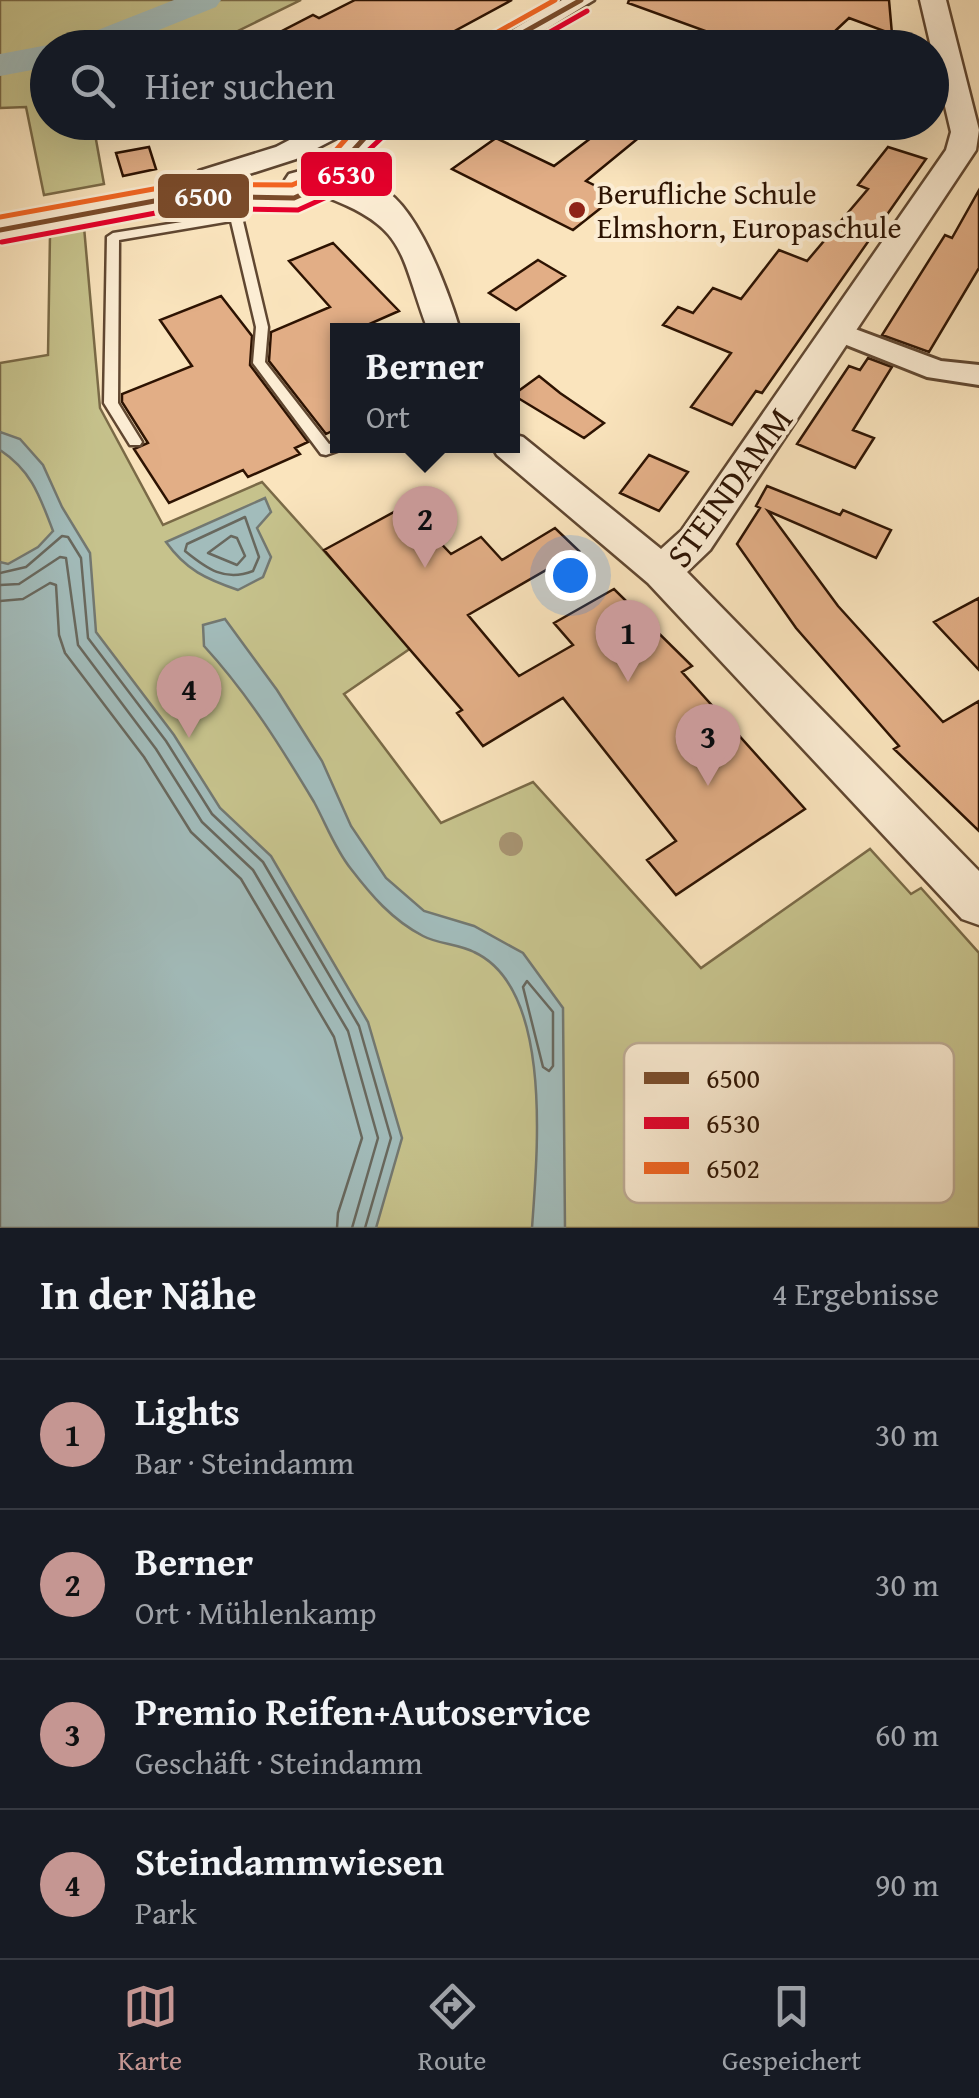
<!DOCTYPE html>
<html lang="de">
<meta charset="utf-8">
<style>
body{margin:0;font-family:"Gentium Book Plus",serif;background:#242831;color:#f1f3f6}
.you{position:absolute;left:570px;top:575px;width:35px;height:35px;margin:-25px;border:8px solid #fff;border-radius:50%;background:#1a73e8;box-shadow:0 0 0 15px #1a73e833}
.badge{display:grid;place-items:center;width:65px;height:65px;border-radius:50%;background:#c59692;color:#111;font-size:32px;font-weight:700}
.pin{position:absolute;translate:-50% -82px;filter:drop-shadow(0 2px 5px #0008)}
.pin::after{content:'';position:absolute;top:52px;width:35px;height:30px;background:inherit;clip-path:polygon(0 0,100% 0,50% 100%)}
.popup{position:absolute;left:330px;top:323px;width:190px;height:130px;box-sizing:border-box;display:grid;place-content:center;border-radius:0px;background:#171b24;filter:drop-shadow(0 2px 8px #0005);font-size:32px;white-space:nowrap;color:#9ea1a6}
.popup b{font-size:38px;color:#f1f3f6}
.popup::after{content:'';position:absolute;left:50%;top:100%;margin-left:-20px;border:20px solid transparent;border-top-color:#171b24}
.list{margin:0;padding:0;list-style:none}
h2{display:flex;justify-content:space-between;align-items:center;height:130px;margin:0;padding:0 40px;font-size:42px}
h2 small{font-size:32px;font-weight:400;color:#9ea1a6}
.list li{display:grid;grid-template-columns:65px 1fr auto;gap:30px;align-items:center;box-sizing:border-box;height:150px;padding:0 40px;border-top:2px solid #363941}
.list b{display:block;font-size:38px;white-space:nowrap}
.list p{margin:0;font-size:32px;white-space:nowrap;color:#9ea1a6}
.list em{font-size:32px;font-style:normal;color:#9ea1a6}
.icon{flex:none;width:55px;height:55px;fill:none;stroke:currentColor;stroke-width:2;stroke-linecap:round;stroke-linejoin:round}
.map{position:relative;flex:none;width:979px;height:1228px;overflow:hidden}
.search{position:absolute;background:#171b24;box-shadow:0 10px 40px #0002;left:30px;right:30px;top:30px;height:110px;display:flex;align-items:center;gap:25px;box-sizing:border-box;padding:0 35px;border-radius:55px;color:#9ea1a6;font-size:38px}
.sheet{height:730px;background:#171b24}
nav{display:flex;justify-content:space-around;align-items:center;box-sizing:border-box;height:140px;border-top:2px solid #363941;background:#171b24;font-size:28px;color:#9ea1a6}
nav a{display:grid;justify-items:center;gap:5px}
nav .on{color:#c59692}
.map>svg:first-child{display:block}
.green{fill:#c6c28c;stroke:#7a6a47;stroke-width:2.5}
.water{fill:#a2bcbb;stroke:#737871;stroke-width:2.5}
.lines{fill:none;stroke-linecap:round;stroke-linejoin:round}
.shore{stroke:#68685e;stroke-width:2.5}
.river{fill:#a2bcbb;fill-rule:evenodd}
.building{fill:#e2ae86;stroke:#2d1302;stroke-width:2.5}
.service-casing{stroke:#604731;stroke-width:5}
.minor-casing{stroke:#604731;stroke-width:6}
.tertiary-casing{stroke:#604731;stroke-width:5}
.service{fill:#fcedd4;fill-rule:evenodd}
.minor{fill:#fcedd4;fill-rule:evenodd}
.tertiary{fill:#fcedd4;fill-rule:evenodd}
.bus-1-casing{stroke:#fcedd4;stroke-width:10}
.bus-2-casing{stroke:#fcedd4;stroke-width:10}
.bus-3-casing{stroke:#fcedd4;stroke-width:10}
.bus-1{stroke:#7a4b2a;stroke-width:5}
.bus-2{stroke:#e4002b;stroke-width:5}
.bus-3{stroke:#f26522;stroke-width:5}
.tree{fill:#a79371}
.poi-dot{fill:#8f2418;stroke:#fcedd4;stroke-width:4}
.labels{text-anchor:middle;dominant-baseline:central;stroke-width:8;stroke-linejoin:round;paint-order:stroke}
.far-poi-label{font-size:30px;fill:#2d1302;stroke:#fcedd4;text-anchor:start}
.street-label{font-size:35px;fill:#2d1302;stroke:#fcedd4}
.key{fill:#fcedd4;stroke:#beac95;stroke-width:2.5}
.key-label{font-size:28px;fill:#2d1302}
.line-badge{stroke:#fcedd4;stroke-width:4}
.badge-label{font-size:28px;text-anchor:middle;font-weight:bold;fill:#fff}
</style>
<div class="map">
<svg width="979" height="1228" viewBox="0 0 979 1228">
<rect width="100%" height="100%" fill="#fae4bd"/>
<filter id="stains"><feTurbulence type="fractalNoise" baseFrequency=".002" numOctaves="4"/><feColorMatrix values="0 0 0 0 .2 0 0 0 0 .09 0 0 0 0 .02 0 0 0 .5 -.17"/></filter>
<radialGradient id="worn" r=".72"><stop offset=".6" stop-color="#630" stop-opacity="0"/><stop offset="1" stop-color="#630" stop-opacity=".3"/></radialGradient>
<!-- green -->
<path class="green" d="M0 0H301L205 47 48 48V122L93 123 104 184 44 195 26 107 0 108Z
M84 227 100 408 163 525 262 482 411 648 344 694 441 823 533 782 701 968 870 849 911 894 921 888 979 953V1228H0V363L48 355 50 235Z"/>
<!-- water -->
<path class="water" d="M0 432 20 439 43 465 62 507 90 553 96 632 174 735 220 808 271 856 368 1022 402 1138 376 1228H0V562L8 564 38 547 53 531C40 497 32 471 0 450Z
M265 498 271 512 257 528 271 557 263 577 238 590C206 579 186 570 166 542Z
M225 619 277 690 322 761 351 826 386 878 424 911 474 926 523 953 563 1008 565 1228H532C537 1155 554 989 474 952 458 944 438 944 423 936 392 920 371 895 351 869 335 849 326 824 314 802 281 747 248 694 204 646L203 625Z"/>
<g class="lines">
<!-- shore -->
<path class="shore" d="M245 517 259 557 253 571C225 582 207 569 185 551L187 544Z
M231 536 237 538 245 556 237 565 208 553Z
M0 573 26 567 62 536 68 537 81 558 88 638 166 741 212 814 263 862 359 1026 391 1138 365 1228
M0 585 19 584 60 557 66 558 78 645 156 749 202 822 253 870 348 1031 378 1138 352 1228
M0 601 23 599 50 583 56 585 59 635 65 653 144 757 191 832 241 879 334 1037 362 1138 338 1213 337 1228
M527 981 553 1012V1066L549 1071 543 1067 523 987Z"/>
<!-- river -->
<path class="river" d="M174 0H221L216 7 114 48H65L70 41Z
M48 45 57 48H48V67L0 76V54Z"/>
</g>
<!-- building -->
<path class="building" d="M355 0H512L449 34 445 32 415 48H249L313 15 319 18Z
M629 0H889L892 34 849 18 817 48H752L628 3Z
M612 122H658L586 181 616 196 573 230 452 169 496 138 554 166Z
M149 147 156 169 123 176 116 153Z
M888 147 926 159 762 393 756 391 732 425 691 407 731 353 663 325 678 307 693 313 713 288 741 299 779 250 807 261 868 189 858 185Z
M979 190V268L929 352 882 335 945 235 952 238Z
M333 243 399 311 356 330H338V428L326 434 269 361 271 332 330 307 289 261Z
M538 260 565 276 516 310 489 293Z
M221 296 252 336 250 365 308 442 295 448 300 454 248 477 243 470 169 503 134 449 148 443 122 402V394L192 366 160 320Z
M868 358 892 367 853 430 874 438 855 468 797 444 849 366 860 370Z
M539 376 560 393 604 423 584 438 513 395Z
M649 455 688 472 659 511 620 493Z
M767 486 840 515 843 510 891 530 876 558 768 511 838 606 943 722 979 701V831L894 749 899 746 796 628 737 544 760 508 756 506Z
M405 506 451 554 481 537 502 560 555 528 579 551 468 615 519 676 573 645 554 623 614 589 692 666 682 672 805 809 676 895 647 860 676 841 563 698 483 746 457 713 462 710 324 550Z
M979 598V670L934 622Z"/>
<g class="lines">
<defs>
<path id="service" d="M248 192 254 195 242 217 268 327 265 362 329 444 338 441V446H345L343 449 326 455 321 454 253 363 256 327 231 221 119 240 118 403 142 442 140 445H130L104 403 107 237 113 233 232 214 244 193Z"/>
<path id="minor" d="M839 323 941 361 979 365V385L927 377 829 338 825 332 829 326Z"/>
<path id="tertiary" d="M562 0H594L515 48H482Z
M920 0H946L979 130 976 150 710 550 687 572 979 871V925L962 919 648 583 497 455 492 446H512V434L523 437 661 549 682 530 946 150 951 132Z
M324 122H361L358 127 363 122H394L340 182 357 188C406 165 450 297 460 330H428C399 253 408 227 323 196L294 207 181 205 0 240V220L181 187 209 186 199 183 195 177 199 171 276 147ZM356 128 314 175 300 171 289 174 285 180 290 188 212 186 296 159Z"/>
</defs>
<!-- service casing -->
<use href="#service" class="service-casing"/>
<!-- minor casing -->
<use href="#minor" class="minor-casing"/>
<!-- tertiary casing -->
<use href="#tertiary" class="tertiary-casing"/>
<!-- service -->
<use href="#service" class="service"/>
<!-- minor -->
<use href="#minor" class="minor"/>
<!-- tertiary -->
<use href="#tertiary" class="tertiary"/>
<defs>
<path id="bus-1" d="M496 48 581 0
M0 230 181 196 294 198 321 186 379 122"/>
<path id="bus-2" d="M522 48 587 11
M2 242 182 208 298 210 329 196 358 160 389 131"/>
<path id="bus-3" d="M489 37 555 0
M0 217 181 184 292 185 313 176 361 122"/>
</defs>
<!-- bus-1 casing -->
<use href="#bus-1" class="bus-1-casing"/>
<!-- bus-2 casing -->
<use href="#bus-2" class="bus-2-casing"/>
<!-- bus-3 casing -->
<use href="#bus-3" class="bus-3-casing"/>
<!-- bus-1 -->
<use href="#bus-1" class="bus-1"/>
<!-- bus-2 -->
<use href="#bus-2" class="bus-2"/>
<!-- bus-3 -->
<use href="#bus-3" class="bus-3"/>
</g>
<!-- trees -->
<circle class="tree" cx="511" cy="844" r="12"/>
<!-- markers -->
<circle class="poi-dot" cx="577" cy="210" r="10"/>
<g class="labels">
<!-- far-poi labels -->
<g class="far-poi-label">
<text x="597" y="193">Berufliche Schule<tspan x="597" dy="34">Elmshorn, Europaschule</tspan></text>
</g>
<!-- street labels -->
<g class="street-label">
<text transform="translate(729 487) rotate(-54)">STEINDAMM</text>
</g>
</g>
<!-- legend -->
<rect x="624" y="1043" width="330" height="160" rx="15" class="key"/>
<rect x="644" y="1072" width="45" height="12" fill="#7a4b2a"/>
<rect x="644" y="1117" width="45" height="12" fill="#e4002b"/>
<rect x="644" y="1162" width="45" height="12" fill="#f26522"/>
<g class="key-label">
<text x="706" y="1088">6500</text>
<text x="706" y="1133">6530</text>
<text x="706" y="1178">6502</text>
</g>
<g class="line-badge">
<rect x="299" y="150" width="95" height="48" rx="10" fill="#e4002b"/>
<rect x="156" y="172" width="95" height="48" rx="10" fill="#7a4b2a"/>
</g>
<g class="badge-label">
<text x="346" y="184">6530</text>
<text x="203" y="206">6500</text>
</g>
<rect width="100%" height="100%" filter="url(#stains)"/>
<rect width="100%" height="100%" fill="url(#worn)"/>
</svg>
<div class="you"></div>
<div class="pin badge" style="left:628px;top:682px">1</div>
<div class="pin badge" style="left:425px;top:568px">2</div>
<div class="popup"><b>Berner</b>Ort</div>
<div class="pin badge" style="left:708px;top:786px">3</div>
<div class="pin badge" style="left:189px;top:738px">4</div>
<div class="search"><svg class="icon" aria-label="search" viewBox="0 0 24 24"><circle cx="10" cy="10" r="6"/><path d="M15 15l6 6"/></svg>Hier suchen</div>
</div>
<section class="sheet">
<h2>In der Nähe<small>4 Ergebnisse</small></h2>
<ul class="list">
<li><span class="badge">1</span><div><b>Lights</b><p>Bar · Steindamm</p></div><em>30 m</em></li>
<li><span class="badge">2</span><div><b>Berner</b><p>Ort · Mühlenkamp</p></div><em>30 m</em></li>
<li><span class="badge">3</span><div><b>Premio Reifen+Autoservice</b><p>Geschäft · Steindamm</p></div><em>60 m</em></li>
<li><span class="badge">4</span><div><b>Steindammwiesen</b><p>Park</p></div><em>90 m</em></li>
</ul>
</section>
<nav>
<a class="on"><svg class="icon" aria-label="map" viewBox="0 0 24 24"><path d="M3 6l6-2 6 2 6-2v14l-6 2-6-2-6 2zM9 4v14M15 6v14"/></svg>Karte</a>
<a><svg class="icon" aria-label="directions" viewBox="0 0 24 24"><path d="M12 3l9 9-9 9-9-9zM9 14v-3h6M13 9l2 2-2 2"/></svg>Route</a>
<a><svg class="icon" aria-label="saved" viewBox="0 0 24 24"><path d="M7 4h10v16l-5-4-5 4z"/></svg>Gespeichert</a>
</nav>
